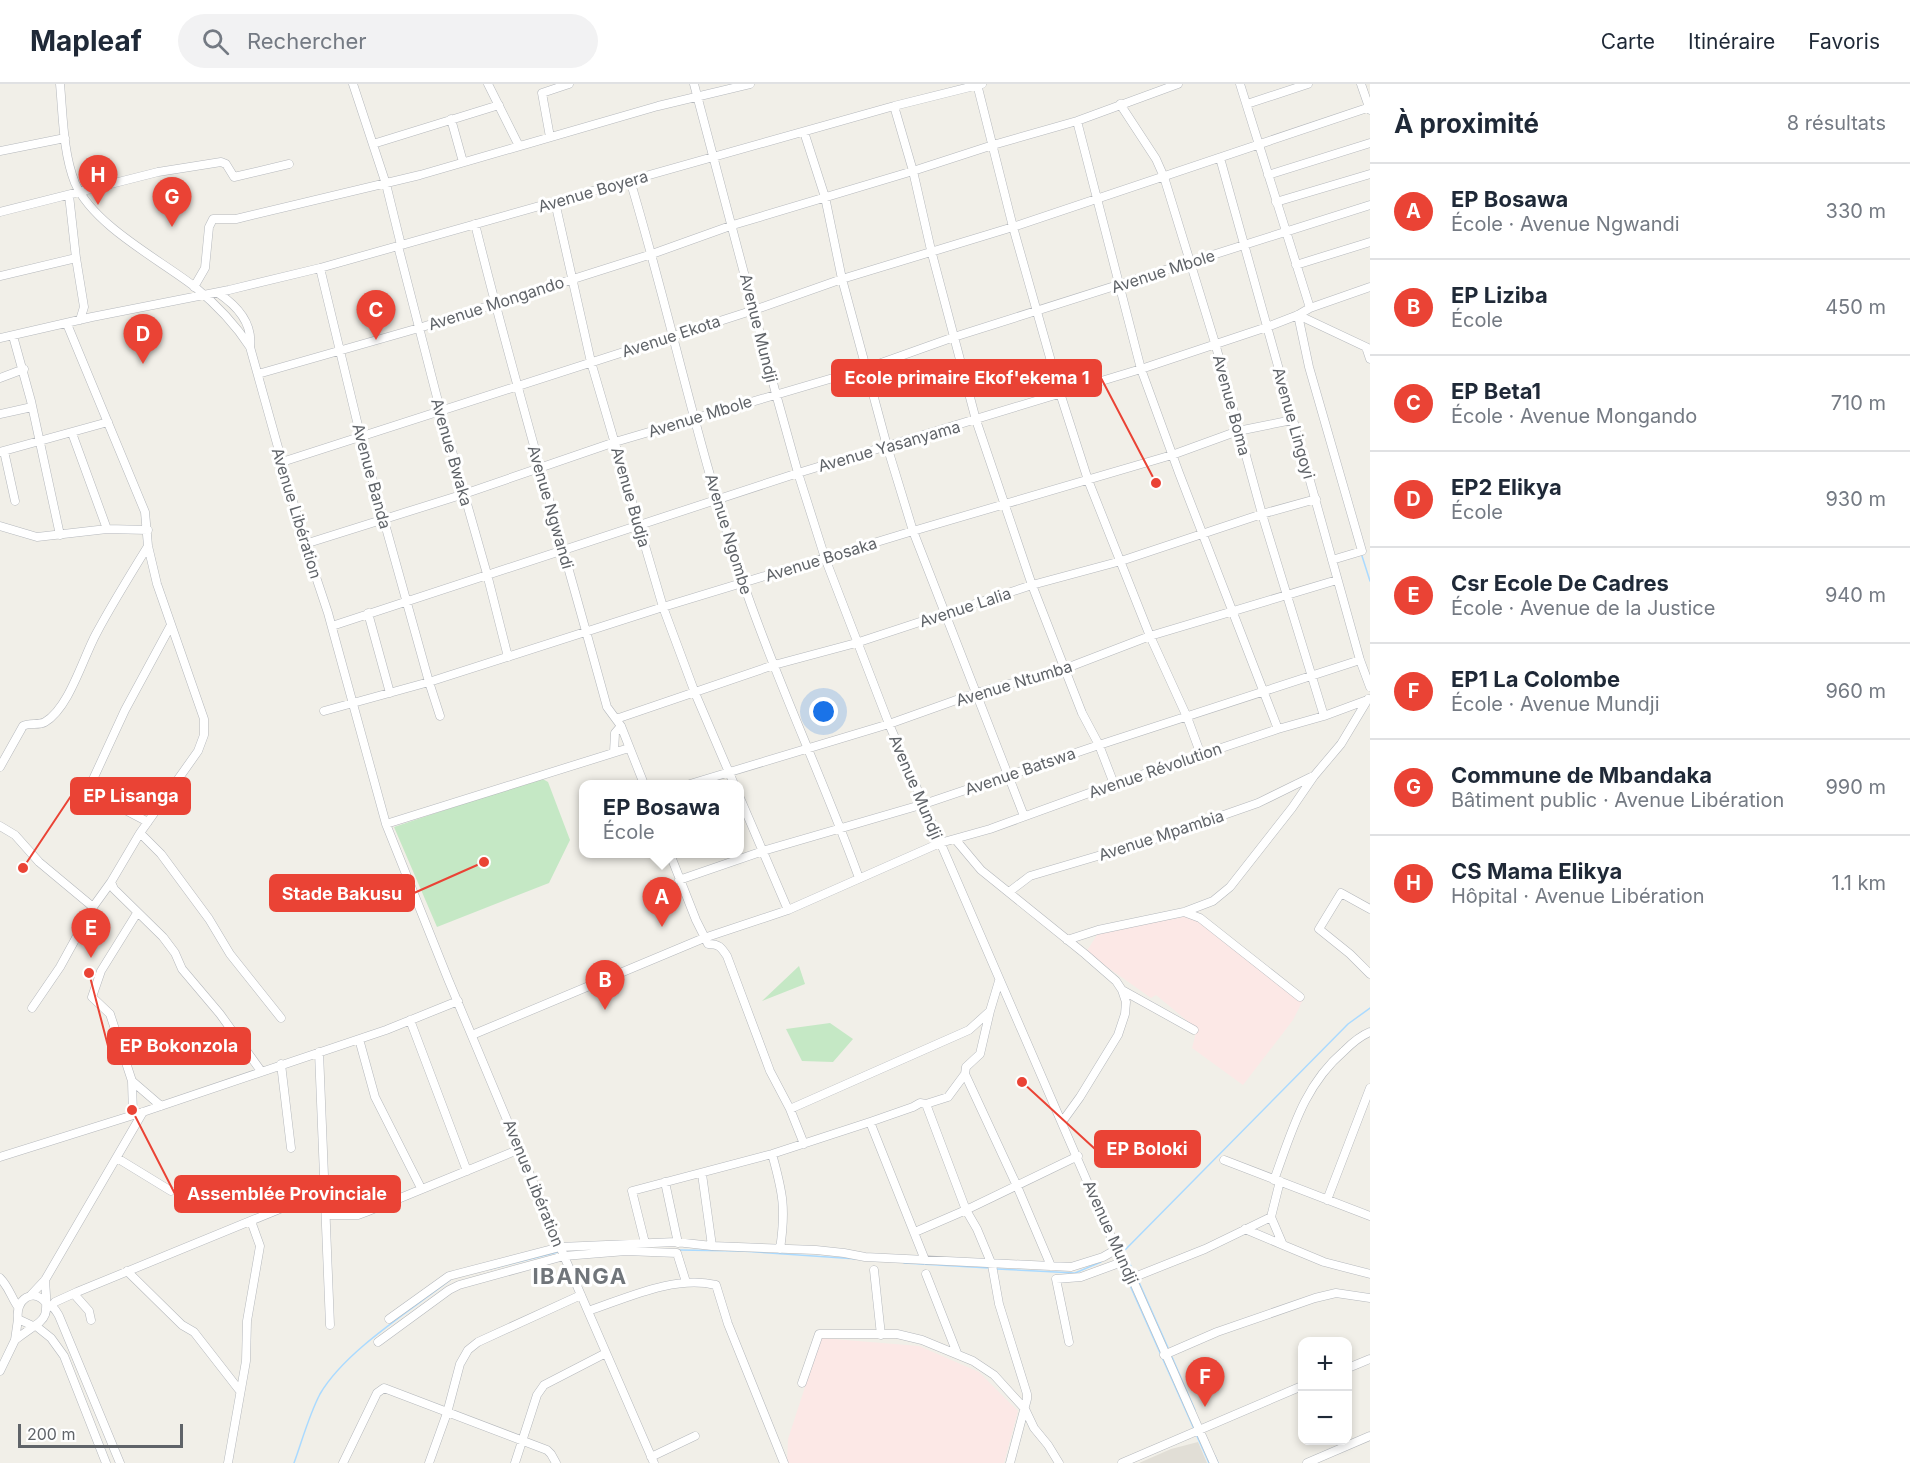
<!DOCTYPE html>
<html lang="fr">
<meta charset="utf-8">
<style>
body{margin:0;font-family:Inter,sans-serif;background:#f2f2f3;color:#1f2937}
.controls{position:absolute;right:18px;bottom:18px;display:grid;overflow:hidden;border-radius:12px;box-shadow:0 3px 9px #0003}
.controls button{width:54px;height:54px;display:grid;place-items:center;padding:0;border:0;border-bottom:2px solid #e0e1e3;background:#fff;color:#1f2937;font:30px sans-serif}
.scale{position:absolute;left:18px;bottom:15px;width:165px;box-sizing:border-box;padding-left:6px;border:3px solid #5f6368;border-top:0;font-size:16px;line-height:21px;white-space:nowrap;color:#5f6368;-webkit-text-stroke:4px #fff;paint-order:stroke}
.you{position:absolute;left:824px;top:628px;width:21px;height:21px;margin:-15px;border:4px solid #fff;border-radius:50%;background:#1a73e8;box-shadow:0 0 0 9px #1a73e833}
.badge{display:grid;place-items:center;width:39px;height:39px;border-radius:50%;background:#ea4335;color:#fff;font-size:20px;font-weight:700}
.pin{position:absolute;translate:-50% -50px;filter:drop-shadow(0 2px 3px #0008)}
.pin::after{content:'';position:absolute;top:32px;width:21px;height:18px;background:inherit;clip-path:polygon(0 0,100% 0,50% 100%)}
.popup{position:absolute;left:579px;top:696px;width:165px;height:78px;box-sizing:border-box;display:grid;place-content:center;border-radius:12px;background:#fff;filter:drop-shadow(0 2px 4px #0005);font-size:20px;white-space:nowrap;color:#747a83}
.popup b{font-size:22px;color:#1f2937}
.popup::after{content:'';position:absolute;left:50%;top:100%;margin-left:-12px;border:12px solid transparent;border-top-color:#fff}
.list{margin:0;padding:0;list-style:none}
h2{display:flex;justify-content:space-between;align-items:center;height:78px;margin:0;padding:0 24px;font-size:26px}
h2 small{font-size:20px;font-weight:400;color:#747a83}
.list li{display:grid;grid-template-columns:39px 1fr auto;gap:18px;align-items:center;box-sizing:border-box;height:96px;padding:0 24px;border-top:2px solid #e0e1e3}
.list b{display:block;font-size:22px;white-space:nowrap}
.list p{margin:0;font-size:20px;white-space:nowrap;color:#747a83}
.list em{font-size:20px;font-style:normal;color:#747a83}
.icon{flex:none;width:33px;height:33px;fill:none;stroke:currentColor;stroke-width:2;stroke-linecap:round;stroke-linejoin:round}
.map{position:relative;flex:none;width:1370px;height:1379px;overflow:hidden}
header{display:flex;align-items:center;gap:36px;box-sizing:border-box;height:84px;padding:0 30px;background:#fff;border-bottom:2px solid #e0e1e3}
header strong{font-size:28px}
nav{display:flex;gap:33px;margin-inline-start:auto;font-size:21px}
.search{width:420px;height:54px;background:#f2f2f3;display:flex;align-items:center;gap:15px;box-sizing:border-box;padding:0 21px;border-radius:33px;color:#747a83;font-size:22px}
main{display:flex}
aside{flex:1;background:#fff}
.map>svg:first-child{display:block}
.education{fill:#e1ded6}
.medical{fill:#fce8e6}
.green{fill:#c5e8c5}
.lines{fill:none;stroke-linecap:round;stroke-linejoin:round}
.stream{stroke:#aadaff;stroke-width:1.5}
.minor-casing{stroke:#b5b8bc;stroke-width:9}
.minor{stroke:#fff;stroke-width:8}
.labels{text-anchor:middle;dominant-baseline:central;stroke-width:6;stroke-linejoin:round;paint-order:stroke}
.street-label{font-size:16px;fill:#5f6368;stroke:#fff}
.district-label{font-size:22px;font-weight:bold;letter-spacing:1.5px;fill:#70757a;stroke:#fff}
.leader{fill:none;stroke:#ea4335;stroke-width:2}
.callout-dot{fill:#ea4335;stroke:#fff;stroke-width:2}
.callout{fill:#ea4335;stroke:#ea4335;stroke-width:2}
.callout-label{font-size:18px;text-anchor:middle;font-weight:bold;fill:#fff}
</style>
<header>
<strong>Mapleaf</strong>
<div class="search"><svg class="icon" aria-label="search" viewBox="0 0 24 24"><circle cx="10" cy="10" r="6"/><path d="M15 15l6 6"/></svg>Rechercher</div>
<nav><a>Carte</a><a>Itinéraire</a><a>Favoris</a></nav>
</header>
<main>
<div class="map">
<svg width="1370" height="1379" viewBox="0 0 1370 1379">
<rect width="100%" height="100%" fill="#f1efe8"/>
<!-- education -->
<path class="education" d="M1198 1358 1207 1379H1139L1171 1365Z"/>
<!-- medical -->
<path class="medical" d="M1189 832 1213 843 1304 914 1293 936 1243 1001 1192 964 1197 945 1156 911 1151 914 1086 868 1099 848Z
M821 1254 919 1262 979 1288 1018 1327 1004 1379H787L788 1355Z"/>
<!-- green -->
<path class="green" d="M541 694 548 698 570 756 549 799 437 843 394 743Z
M799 882 805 900 762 917Z
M830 939 853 955 833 978 802 977 786 945Z"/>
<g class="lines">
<!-- stream -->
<path class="stream" d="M1362 472 1370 497
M580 1166H597
M679 1166 741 1167 857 1175
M1122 1169 1348 940 1370 924
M1125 1169 1134 1189
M904 1179 989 1184
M490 1185 558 1168
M997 1185 1075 1189 1101 1178
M1124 1188 1194 1345
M1138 1196 1169 1266
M1172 1273 1195 1326
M1196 1350 1209 1379
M1215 1372 1218 1379
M294 1379C302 1357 309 1331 320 1310 345 1267 410 1227 450 1196"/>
<defs>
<path id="minor" d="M60 0C63 32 63 69 75 99 94 142 159 175 195 203 217 221 235 240 250 263L305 460 328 529 386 740 448 895 564 1172 654 1379
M353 0 386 100 401 161
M488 0 519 62
M694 0 776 310 798 389 825 474 889 640 1122 1178 1132 1194 1214 1379
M977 0 1013 143 1060 309 1088 396 1150 552 1187 633 1201 671
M1240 0 1310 224
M1361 0 1370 26
M1120 20 1156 75 1164 93 1215 259 1262 430 1324 632
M1247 20 1308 0
M894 22 913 87 931 166 976 336 1032 501 1082 629 1099 661 1114 700
M451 35 463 78
M1077 37 1141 285 1179 389 1278 645
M804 48 825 113 842 195 887 362 913 447 1024 732
M550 53 542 9 569 0
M373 60 499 21
M0 67 65 54
M1220 74 1360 576 1370 603
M1268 91 1370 59
M630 96C670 229 698 366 743 498 777 599 823 694 859 794
M69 111 76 174 84 223 80 236
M555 118 591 278 663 523 695 609 734 700
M1276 118 1370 90
M0 128 158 88 221 78 226 80 234 93 289 80
M475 140C515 302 563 462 607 623L621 642 644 700
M398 162 440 325 487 490 508 573
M1296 181 1370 158
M320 184 361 354 429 598 440 632
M0 192 76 174
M194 203 205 184 209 143 213 135H236L420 91 658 22 750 0
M218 209C236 221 253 239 250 263
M1298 231 1309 283 1362 467 1332 476
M1298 231 1370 265
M67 240 145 428 148 462 157 500 204 635V651L198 667 140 749 111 798 114 805 163 853 175 869 182 885 220 930 261 987
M13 252 31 317 60 451
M0 254 92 233 229 206 320 184 894 22 982 0
M1366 263 1370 275
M258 290 419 244 652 170 733 141 913 87 993 61 1077 37 1178 0
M0 294 24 285
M0 330 32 323
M72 349 107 445
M4 367 15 417
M0 368 108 338
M282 378 754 226 842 195 1013 143 1370 23
M0 442 37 453 107 445 148 446
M305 460 464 410 615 358 867 284 954 253 1370 121
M368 529 390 609
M332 542 798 389 1141 285 1267 243 1298 231 1310 224 1370 203
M324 627 429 598 663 523 913 447 1172 371 1238 347 1292 336
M616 635 774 581 856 559 1032 501 1121 477 1262 430 1316 415
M614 668 615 649 621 642
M0 683 23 642C30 638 38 642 45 638 69 624 83 574 96 550 112 520 130 491 148 462
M690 700 889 640 976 609 1064 585 1150 552 1337 496
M740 714 788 826
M148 738 91 708 89 704 125 626 171 541
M386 740 629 664
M0 742 15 751 39 778 93 823 111 798
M140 749 161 770 209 835 230 870 281 934
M955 755 981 786 1085 870 1116 897 1122 906 1126 918 1125 930 1118 951 1080 1013 1062 1038
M670 770 696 836 708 860C719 860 721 863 727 872L770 987 790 1025 804 1060
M679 796 763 767 924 720 1099 661 1360 576
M1009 808 1030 792 1155 755 1258 719 1311 693
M1370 825 1341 809 1319 845 1350 870 1370 890
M1184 828 1200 834 1300 913
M1067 856 1098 846 1184 828 1213 817 1230 803 1292 724 1314 692 1341 660 1368 615
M1122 906 1194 946
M32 924 60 883 93 823
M410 936 467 1087
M472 951 704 854 788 826 940 759 990 745 1114 700 1278 645 1324 632 1370 615
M359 955 375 1013 421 1104
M319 968 330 1241
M281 980 291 1064
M965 990 1017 1102 1051 1182
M132 997 161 1022
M926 1020 966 1126 977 1145 992 1181 999 1220 1027 1310V1315L1010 1379
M790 1025 969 946 990 927 999 897
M133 1031 132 997 110 930 92 913 101 887 137 829
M870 1038 925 1176
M772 1070C783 1109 786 1125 780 1165
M0 1073 143 1028 386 946 458 917
M117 1074 171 1107
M1224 1076 1370 1132
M702 1090 712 1162
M1274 1096C1292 1047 1304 1001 1344 967 1352 959 1360 952 1370 948
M1280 1097 1271 1133 1283 1161 1324 1178 1370 1190
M665 1098 678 1159
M1327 1116 1370 1004
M326 1131H358L366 1128 520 1065
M1245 1145 1283 1161
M915 1148 966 1126 1078 1072
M645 1159 632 1107 772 1070 870 1038 913 1023 920 1019 926 1020 948 1013 965 990 966 983 980 970 990 927
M874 1186 881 1251
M127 1187 182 1241 194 1248 240 1307
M926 1190 957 1269
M0 1194C9 1203 11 1213 18 1223
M1132 1194 1205 1165 1271 1133
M74 1210 89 1227 91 1236
M31 1211 45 1196 143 1028
M48 1222C54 1222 56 1227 59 1232L120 1379
M52 1222 55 1218 77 1208 287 1122C300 1117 312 1114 326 1117
M588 1227C627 1214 674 1191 716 1201L728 1240 784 1379
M389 1235 449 1192 560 1163 676 1158 712 1162 816 1166 844 1169 865 1173 1071 1183 1103 1173 1117 1165
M33 1242 18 1235C15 1216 33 1202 47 1220
M36 1242 51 1254 64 1272 106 1379
M15 1256C49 1230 48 1241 45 1196
M378 1258 449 1206 459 1201 564 1172 626 1167 677 1169 686 1198
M1069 1258 1056 1195 1081 1193 1122 1178
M1164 1271 1217 1248 1315 1214 1336 1209 1370 1214
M1348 1284 1370 1275
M0 1287 15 1256 18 1235
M802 1299 819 1250H897L922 1256 973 1277 994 1291 1025 1325 1034 1344 1048 1361 1059 1379
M651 1373 695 1352
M228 1379 246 1277 247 1237 260 1162 251 1137
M343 1379 377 1309 384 1304 547 1366 551 1370 556 1379
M429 1379 447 1329 460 1280 468 1266 478 1258 581 1211
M515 1379 537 1311 544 1301 606 1269
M1122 1379 1302 1302
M1307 1379 1370 1352"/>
</defs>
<!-- minor casing -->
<use href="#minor" class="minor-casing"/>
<!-- minor -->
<use href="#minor" class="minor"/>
</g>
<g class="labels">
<!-- street labels -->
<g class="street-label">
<text transform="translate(593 107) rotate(-16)">Avenue Boyera</text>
<text transform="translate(1163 187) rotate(-18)">Avenue Mbole</text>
<text transform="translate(496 219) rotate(-18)">Avenue Mongando</text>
<text transform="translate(759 244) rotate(76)">Avenue Mundji</text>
<text transform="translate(671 252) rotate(-18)">Avenue Ekota</text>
<text transform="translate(1232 321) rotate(75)">Avenue Boma</text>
<text transform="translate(700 332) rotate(-17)">Avenue Mbole</text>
<text transform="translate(1294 339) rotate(74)">Avenue Lingoyi</text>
<text transform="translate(889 362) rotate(-16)">Avenue Yasanyama</text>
<text transform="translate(452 368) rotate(74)">Avenue Bwaka</text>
<text transform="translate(372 392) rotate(75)">Avenue Banda</text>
<text transform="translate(631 413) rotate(74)">Avenue Budja</text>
<text transform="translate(551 423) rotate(74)">Avenue Ngwandi</text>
<text transform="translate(297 429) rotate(73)">Avenue Libération</text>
<text transform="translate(729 450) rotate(73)">Avenue Ngombe</text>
<text transform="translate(821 475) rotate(-17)">Avenue Bosaka</text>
<text transform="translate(965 523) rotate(-18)">Avenue Lalia</text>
<text transform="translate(1014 599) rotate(-17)">Avenue Ntumba</text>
<text transform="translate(1155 686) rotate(-19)">Avenue Révolution</text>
<text transform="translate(1020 687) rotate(-19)">Avenue Batswa</text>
<text transform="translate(916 703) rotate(67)">Avenue Mundji</text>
<text transform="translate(1161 751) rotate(-18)">Avenue Mpambia</text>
<text transform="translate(534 1099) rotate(68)">Avenue Libération</text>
<text transform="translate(1111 1148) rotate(66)">Avenue Mundji</text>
</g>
<!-- district labels -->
<g class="district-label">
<text x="580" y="1192">IBANGA</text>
</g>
</g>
<!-- callouts -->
<path class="leader" d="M1156 399L1101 294M23 784L71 712M484 778L414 809M89 889L108 962M1022 998L1095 1065M132 1026L175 1110"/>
<g class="callout-dot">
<circle cx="1156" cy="399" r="6"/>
<circle cx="23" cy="784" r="6"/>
<circle cx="484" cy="778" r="6"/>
<circle cx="89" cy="889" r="6"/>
<circle cx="1022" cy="998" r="6"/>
<circle cx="132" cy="1026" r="6"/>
</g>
<g class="callout">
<rect x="832" y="276" width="269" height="36" rx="6"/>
<rect x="71" y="694" width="119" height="36" rx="6"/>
<rect x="270" y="791" width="144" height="36" rx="6"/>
<rect x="108" y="944" width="142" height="36" rx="6"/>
<rect x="1095" y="1047" width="105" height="36" rx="6"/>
<rect x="175" y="1092" width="225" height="36" rx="6"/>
</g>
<g class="callout-label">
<text x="967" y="300">Ecole primaire Ekof'ekema 1</text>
<text x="131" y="718">EP Lisanga</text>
<text x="342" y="816">Stade Bakusu</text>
<text x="179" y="968">EP Bokonzola</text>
<text x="1147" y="1071">EP Boloki</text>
<text x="287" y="1116">Assemblée Provinciale</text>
</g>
</svg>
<div class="controls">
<button>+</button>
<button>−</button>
</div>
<div class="scale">200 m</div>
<div class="you"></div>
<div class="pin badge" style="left:662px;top:843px">A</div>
<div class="popup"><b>EP Bosawa</b>École</div>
<div class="pin badge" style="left:605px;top:926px">B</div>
<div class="pin badge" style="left:376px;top:256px">C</div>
<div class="pin badge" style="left:143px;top:280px">D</div>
<div class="pin badge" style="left:91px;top:874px">E</div>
<div class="pin badge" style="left:1205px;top:1323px">F</div>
<div class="pin badge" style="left:172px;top:143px">G</div>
<div class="pin badge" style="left:98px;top:121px">H</div>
</div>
<aside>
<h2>À proximité<small>8 résultats</small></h2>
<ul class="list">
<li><span class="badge">A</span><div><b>EP Bosawa</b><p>École · Avenue Ngwandi</p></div><em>330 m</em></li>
<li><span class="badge">B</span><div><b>EP Liziba</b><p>École</p></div><em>450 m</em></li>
<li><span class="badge">C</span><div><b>EP Beta1</b><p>École · Avenue Mongando</p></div><em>710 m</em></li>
<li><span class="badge">D</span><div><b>EP2 Elikya</b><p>École</p></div><em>930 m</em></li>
<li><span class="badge">E</span><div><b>Csr Ecole De Cadres</b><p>École · Avenue de la Justice</p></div><em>940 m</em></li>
<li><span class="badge">F</span><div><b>EP1 La Colombe</b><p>École · Avenue Mundji</p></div><em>960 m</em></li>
<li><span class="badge">G</span><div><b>Commune de Mbandaka</b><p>Bâtiment public · Avenue Libération</p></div><em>990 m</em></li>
<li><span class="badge">H</span><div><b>CS Mama Elikya</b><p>Hôpital · Avenue Libération</p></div><em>1.1 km</em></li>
</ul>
</aside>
</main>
